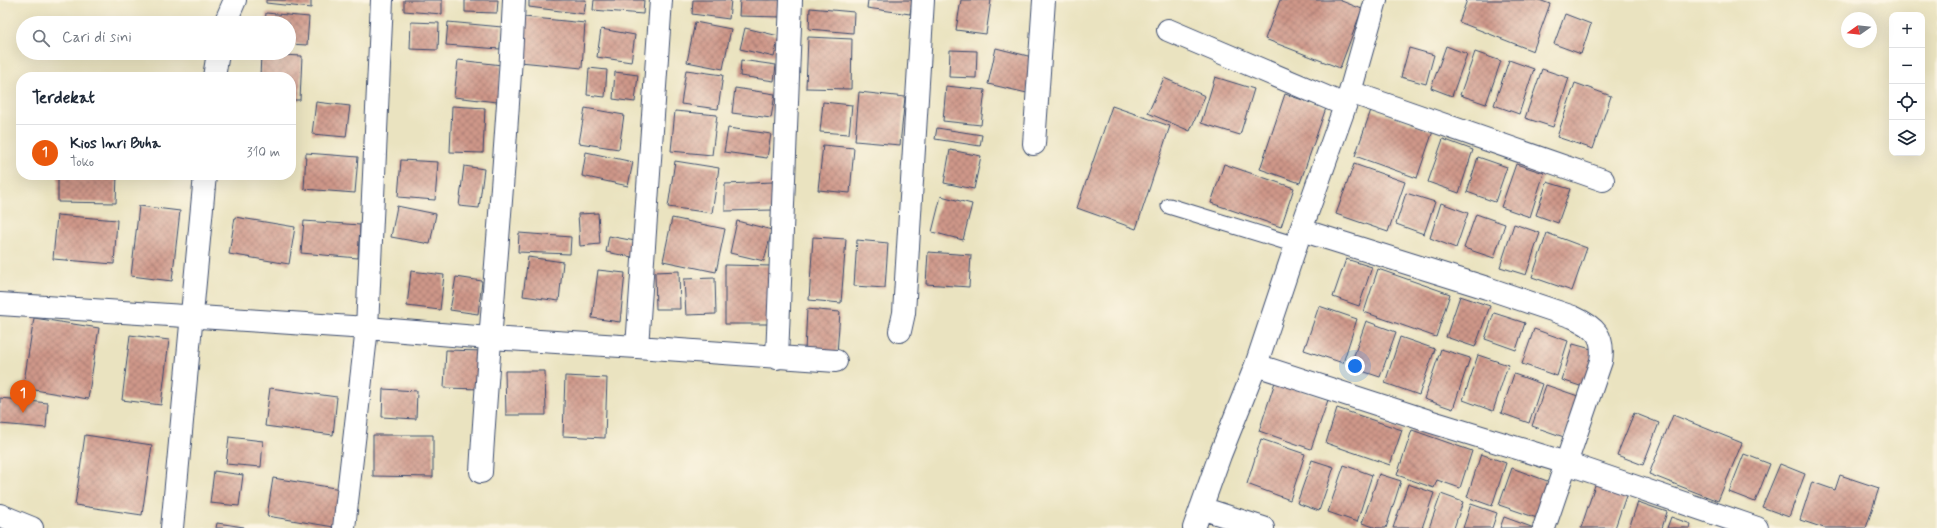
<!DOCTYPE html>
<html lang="id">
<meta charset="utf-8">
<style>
body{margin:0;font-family:Mynerve,sans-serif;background:#f2f2f3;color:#1f2937}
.controls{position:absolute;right:12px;top:12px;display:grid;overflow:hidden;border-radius:8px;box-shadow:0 4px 16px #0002}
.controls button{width:36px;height:36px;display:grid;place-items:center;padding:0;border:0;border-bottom:1px solid #e0e1e3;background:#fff;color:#1f2937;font:20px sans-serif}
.compass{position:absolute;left:1841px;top:12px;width:36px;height:36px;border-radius:50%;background:#fff;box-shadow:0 4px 16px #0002;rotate:255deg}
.you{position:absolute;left:1355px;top:366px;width:14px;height:14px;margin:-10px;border:3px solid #fff;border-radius:50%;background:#1a73e8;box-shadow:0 0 0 6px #1a73e833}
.badge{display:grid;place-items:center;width:26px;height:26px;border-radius:50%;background:#ea580c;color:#fff;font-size:13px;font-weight:700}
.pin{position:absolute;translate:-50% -33px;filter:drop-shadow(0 1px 2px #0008)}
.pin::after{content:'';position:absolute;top:21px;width:14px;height:12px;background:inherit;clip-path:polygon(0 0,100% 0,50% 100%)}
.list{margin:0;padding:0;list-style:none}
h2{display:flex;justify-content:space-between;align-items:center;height:52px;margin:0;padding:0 16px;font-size:17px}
h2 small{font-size:13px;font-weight:400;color:#747a83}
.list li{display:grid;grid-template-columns:26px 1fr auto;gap:12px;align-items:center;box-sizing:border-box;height:56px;padding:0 16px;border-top:1px solid #e0e1e3}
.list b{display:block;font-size:15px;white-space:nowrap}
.list p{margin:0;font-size:13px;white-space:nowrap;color:#747a83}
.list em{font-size:13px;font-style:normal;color:#747a83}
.icon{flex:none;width:22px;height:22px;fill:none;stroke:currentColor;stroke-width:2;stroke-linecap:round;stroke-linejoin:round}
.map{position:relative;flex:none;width:1937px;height:528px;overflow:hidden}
.search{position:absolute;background:#fff;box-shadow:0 4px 16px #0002;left:16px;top:16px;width:280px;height:44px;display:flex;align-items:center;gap:10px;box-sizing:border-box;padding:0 14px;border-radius:22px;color:#747a83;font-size:15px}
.panel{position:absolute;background:#fff;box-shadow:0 4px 16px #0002;left:16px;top:72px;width:280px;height:108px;border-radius:16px}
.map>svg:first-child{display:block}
.building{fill:url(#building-cross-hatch)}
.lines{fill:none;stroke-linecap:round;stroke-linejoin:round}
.service-casing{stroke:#3a4a6d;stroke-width:17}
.minor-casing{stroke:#3a4a6d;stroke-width:24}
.service{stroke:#fff;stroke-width:15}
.minor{stroke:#fff;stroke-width:22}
</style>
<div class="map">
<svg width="1937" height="528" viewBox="0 0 1937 528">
<defs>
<pattern id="building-cross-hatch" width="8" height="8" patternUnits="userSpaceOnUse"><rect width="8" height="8" fill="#cf9789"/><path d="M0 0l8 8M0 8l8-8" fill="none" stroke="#a77c73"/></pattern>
</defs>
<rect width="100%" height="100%" fill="#fcf5e5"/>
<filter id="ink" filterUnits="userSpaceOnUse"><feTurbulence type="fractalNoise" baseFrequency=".025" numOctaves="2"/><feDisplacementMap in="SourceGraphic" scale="8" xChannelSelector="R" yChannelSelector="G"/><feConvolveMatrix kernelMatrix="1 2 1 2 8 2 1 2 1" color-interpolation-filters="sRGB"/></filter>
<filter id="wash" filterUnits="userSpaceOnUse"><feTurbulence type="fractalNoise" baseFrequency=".012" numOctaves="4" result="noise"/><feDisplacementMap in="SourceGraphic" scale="16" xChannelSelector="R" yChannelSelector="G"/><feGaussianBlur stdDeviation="0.9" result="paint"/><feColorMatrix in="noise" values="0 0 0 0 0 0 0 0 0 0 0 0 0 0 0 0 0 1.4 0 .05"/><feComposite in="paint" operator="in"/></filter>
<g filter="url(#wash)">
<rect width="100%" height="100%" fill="#eae3c0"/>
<g id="blocks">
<!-- building -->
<path class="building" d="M266 0H311V8L266 3Z
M404 0H442V14L404 11Z
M465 0H498L497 13 465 12Z
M529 0H586L584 14 529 7Z
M594 0H644L643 14 593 10Z
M693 0H731L729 19 692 14Z
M740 0H783V17L739 16Z
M868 0H912L910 14 867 8Z
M961 0H991L986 34 956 30Z
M1280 0H1339L1362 9 1340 68 1265 39Z
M1467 0H1539L1550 4 1533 51 1459 22Z
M810 8 854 12 853 33 809 29Z
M266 13 309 17 307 45 289 44V23H265Z
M1565 14 1591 24 1581 54 1554 44Z
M524 17 585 23 582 68 520 62Z
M411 22 439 23 438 50 410 49Z
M448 22 502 27 500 49 446 45Z
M695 22 731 29 723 69 687 62Z
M745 28 779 36 774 57 740 49Z
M601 29 635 35 631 62 597 57Z
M808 37 852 39 851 89 806 88Z
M1446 46 1467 54 1452 96 1431 88Z
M996 48 1036 58 1027 93 988 84Z
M1409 48 1434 55 1426 84 1401 77Z
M950 50 977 51 976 78 949 77Z
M1475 52 1501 61 1486 104 1460 95Z
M261 54 302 56 300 100H291V77H260Z
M458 60 502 65 497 102 454 97Z
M741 60 776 65 774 81 740 76Z
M1509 60 1534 69 1519 114 1494 105Z
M589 68 607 70 605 97 587 95Z
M1542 69 1569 78 1553 127 1525 118Z
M686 70 723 75 718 109 681 104Z
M615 72 638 75 635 102 613 99Z
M1215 77 1254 89 1240 135 1201 123Z
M1164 78 1205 96 1190 131 1148 113Z
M1575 83 1611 96 1593 149 1557 137Z
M946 86 985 90 981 125 943 121Z
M735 88 775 94 771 118 732 113Z
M859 92 905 97 900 145 855 141Z
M1285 94 1326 108 1300 183 1260 169Z
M316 102 350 106 346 137 312 134Z
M823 102 852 105 849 134 820 132Z
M452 106 485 108 483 153 450 152Z
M1112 106 1170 126 1136 229 1077 208Z
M585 108 624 115 619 149 579 143Z
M1371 110 1433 131 1417 178 1355 156Z
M675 111 717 115 712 155 671 151Z
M728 128 771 134 767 158 724 152Z
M937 128 982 135 980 146 935 139Z
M1443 139 1473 150 1459 193 1428 182Z
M823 145 854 148 850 193 818 190Z
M950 150 981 156 974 189 944 183Z
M586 152 633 162 628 186 582 176Z
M306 153 358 157 355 193 304 189Z
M1478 157 1507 167 1495 202 1467 192Z
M401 160 438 162 435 200 398 197Z
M675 161 719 168 712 213 668 207Z
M1224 164 1294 188 1281 227 1211 203Z
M1354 164 1405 182 1388 232 1336 214Z
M1516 164 1544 173 1530 217 1501 207Z
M464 166 484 169 479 208 459 206Z
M58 175H117L116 203 58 202Z
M773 182 774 210 725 211V184Z
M1547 182 1570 189 1558 223 1536 215Z
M1406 193 1435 202 1424 234 1396 224Z
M941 196 972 204 963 240 932 232Z
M1441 203 1468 213 1456 248 1430 238Z
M139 206 180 211 172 281 131 276Z
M397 206 436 214 430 244 391 237Z
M598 213 600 244 580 246 578 214Z
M1476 214 1505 224 1494 258 1464 248Z
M57 215 117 220 114 264 53 259Z
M235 217 295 227 289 264 229 254Z
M672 218 725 229 716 272 663 261Z
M304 221 360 225 358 258 301 253Z
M737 221 772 230 764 261 730 253Z
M1514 224 1540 233 1526 275 1500 267Z
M519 233 571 237 570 254 518 252Z
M1547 233 1587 248 1572 291 1532 277Z
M609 236 635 241 632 257 606 252Z
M813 237 846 239 841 303 809 300Z
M857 240 888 243 885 288 854 286Z
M928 252 971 255 969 287 926 284Z
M528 257 563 262 559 301 523 296Z
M1346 259 1372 267 1359 306 1333 297Z
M725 265 771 266 772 324H725Z
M1378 269 1450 294 1436 337 1364 312Z
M598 270 625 273 620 322 592 318Z
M411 271 444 275 440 310 407 306Z
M679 271 680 309H656L655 272Z
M456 277 482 281 478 314 450 310Z
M715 278 716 314 686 315 684 279Z
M1460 296 1490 306 1475 347 1446 337Z
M1319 306 1357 319 1343 363 1304 350Z
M807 309 840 312 837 354 805 351Z
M1494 313 1525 323 1516 350 1485 339Z
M34 318 99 328 88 399 23 388Z
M1366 321 1396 332 1380 377 1350 367Z
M1534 329 1568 341 1557 376 1522 364Z
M130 335 169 340 161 405 122 400Z
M1400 337 1435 349 1419 395 1385 383Z
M1573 344 1595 350 1583 387 1562 380Z
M1441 349 1470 358 1453 409 1424 399Z
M446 350 483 351 482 389 444 388Z
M1478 355 1508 365 1493 411 1463 400Z
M505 371H545L546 415H506Z
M1514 374 1542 384 1529 423 1501 413Z
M565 376 607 378 605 438 563 436Z
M1275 382 1328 400 1311 449 1259 431Z
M1546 385 1578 396 1564 437 1532 426Z
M270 388 337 397 333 435 265 426Z
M383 389 417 391 416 419 382 417Z
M0 398 48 403 46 428 0 424Z
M1337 408 1402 430 1390 465 1326 443Z
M1634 413 1659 423 1643 465 1617 455Z
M1673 415 1742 443 1718 501 1649 474Z
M1412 430 1472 451 1460 488 1437 480 1434 488 1397 475Z
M85 435 152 445 142 515 75 505Z
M373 435H433V477L373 476Z
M229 437 263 441 261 467 226 464Z
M1261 439 1305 454 1290 500 1247 484Z
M1481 454 1506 463 1492 506 1467 497Z
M1744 454 1770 464 1755 502 1729 492Z
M1312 460 1334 467 1319 511 1297 503Z
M1780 464 1805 474 1789 517 1762 507Z
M1344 465 1372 475 1357 522 1328 512Z
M1512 468 1550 482 1537 518 1499 505Z
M214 471 243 475 239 506 210 503Z
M1379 474 1401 481 1386 528H1377L1362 523Z
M1840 475 1879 488 1866 528H1824L1800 520 1812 482 1835 490Z
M273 478 341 489 334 527 267 516Z
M1596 482 1627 493 1615 528H1581Z
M1408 484 1434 493 1422 528H1393Z
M1441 494 1463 502 1454 528H1429Z
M1638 502 1667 512 1662 528H1629Z
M1471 504 1497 513 1492 528H1463Z
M1504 517 1534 528H1500Z
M1671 517 1691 524 1690 528H1667Z
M217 523 244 527V528H216Z"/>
</g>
</g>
<g filter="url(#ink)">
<use href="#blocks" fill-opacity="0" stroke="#3a4a6d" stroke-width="1"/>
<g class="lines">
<defs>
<path id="service" d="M1169 206 1296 245"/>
<path id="minor" d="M225 23 235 0
M1168 30 1345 105
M214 77 218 53
M1350 92 1603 180
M1034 144 1044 0
M1301 230 1487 288 1573 317C1595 327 1605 336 1601 361L1544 528
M0 304 367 328 489 338 637 347 836 361
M900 331 904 313 923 0
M637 347 661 0
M777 358 791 0
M1256 365 1432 422 1566 463 1757 528
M481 472C490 315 507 158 514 0
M1201 508 1263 528
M0 515 32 528
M172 528 205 175
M344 528 367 328 382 0
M1194 528 1220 455 1256 365 1301 230 1350 92 1376 0"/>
</defs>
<!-- service casing -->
<use href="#service" class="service-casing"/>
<!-- minor casing -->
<use href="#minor" class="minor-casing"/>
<!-- service -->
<use href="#service" class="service"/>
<!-- minor -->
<use href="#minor" class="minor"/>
</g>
</g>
</svg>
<div class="controls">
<button>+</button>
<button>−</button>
<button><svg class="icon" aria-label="locate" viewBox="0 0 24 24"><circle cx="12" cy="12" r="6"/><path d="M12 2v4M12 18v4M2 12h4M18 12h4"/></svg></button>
<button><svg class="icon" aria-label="layers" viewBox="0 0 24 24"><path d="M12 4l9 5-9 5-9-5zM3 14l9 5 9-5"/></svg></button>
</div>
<svg class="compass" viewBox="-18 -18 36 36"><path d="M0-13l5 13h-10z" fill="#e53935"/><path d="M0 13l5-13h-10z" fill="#747a83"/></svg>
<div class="you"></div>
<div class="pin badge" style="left:23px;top:413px">1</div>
<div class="search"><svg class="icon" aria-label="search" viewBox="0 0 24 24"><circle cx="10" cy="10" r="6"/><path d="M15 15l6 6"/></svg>Cari di sini</div>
<section class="panel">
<h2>Terdekat<small></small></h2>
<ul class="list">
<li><span class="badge">1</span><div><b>Kios Inri Buha</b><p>Toko</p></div><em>310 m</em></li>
</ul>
</section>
</div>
